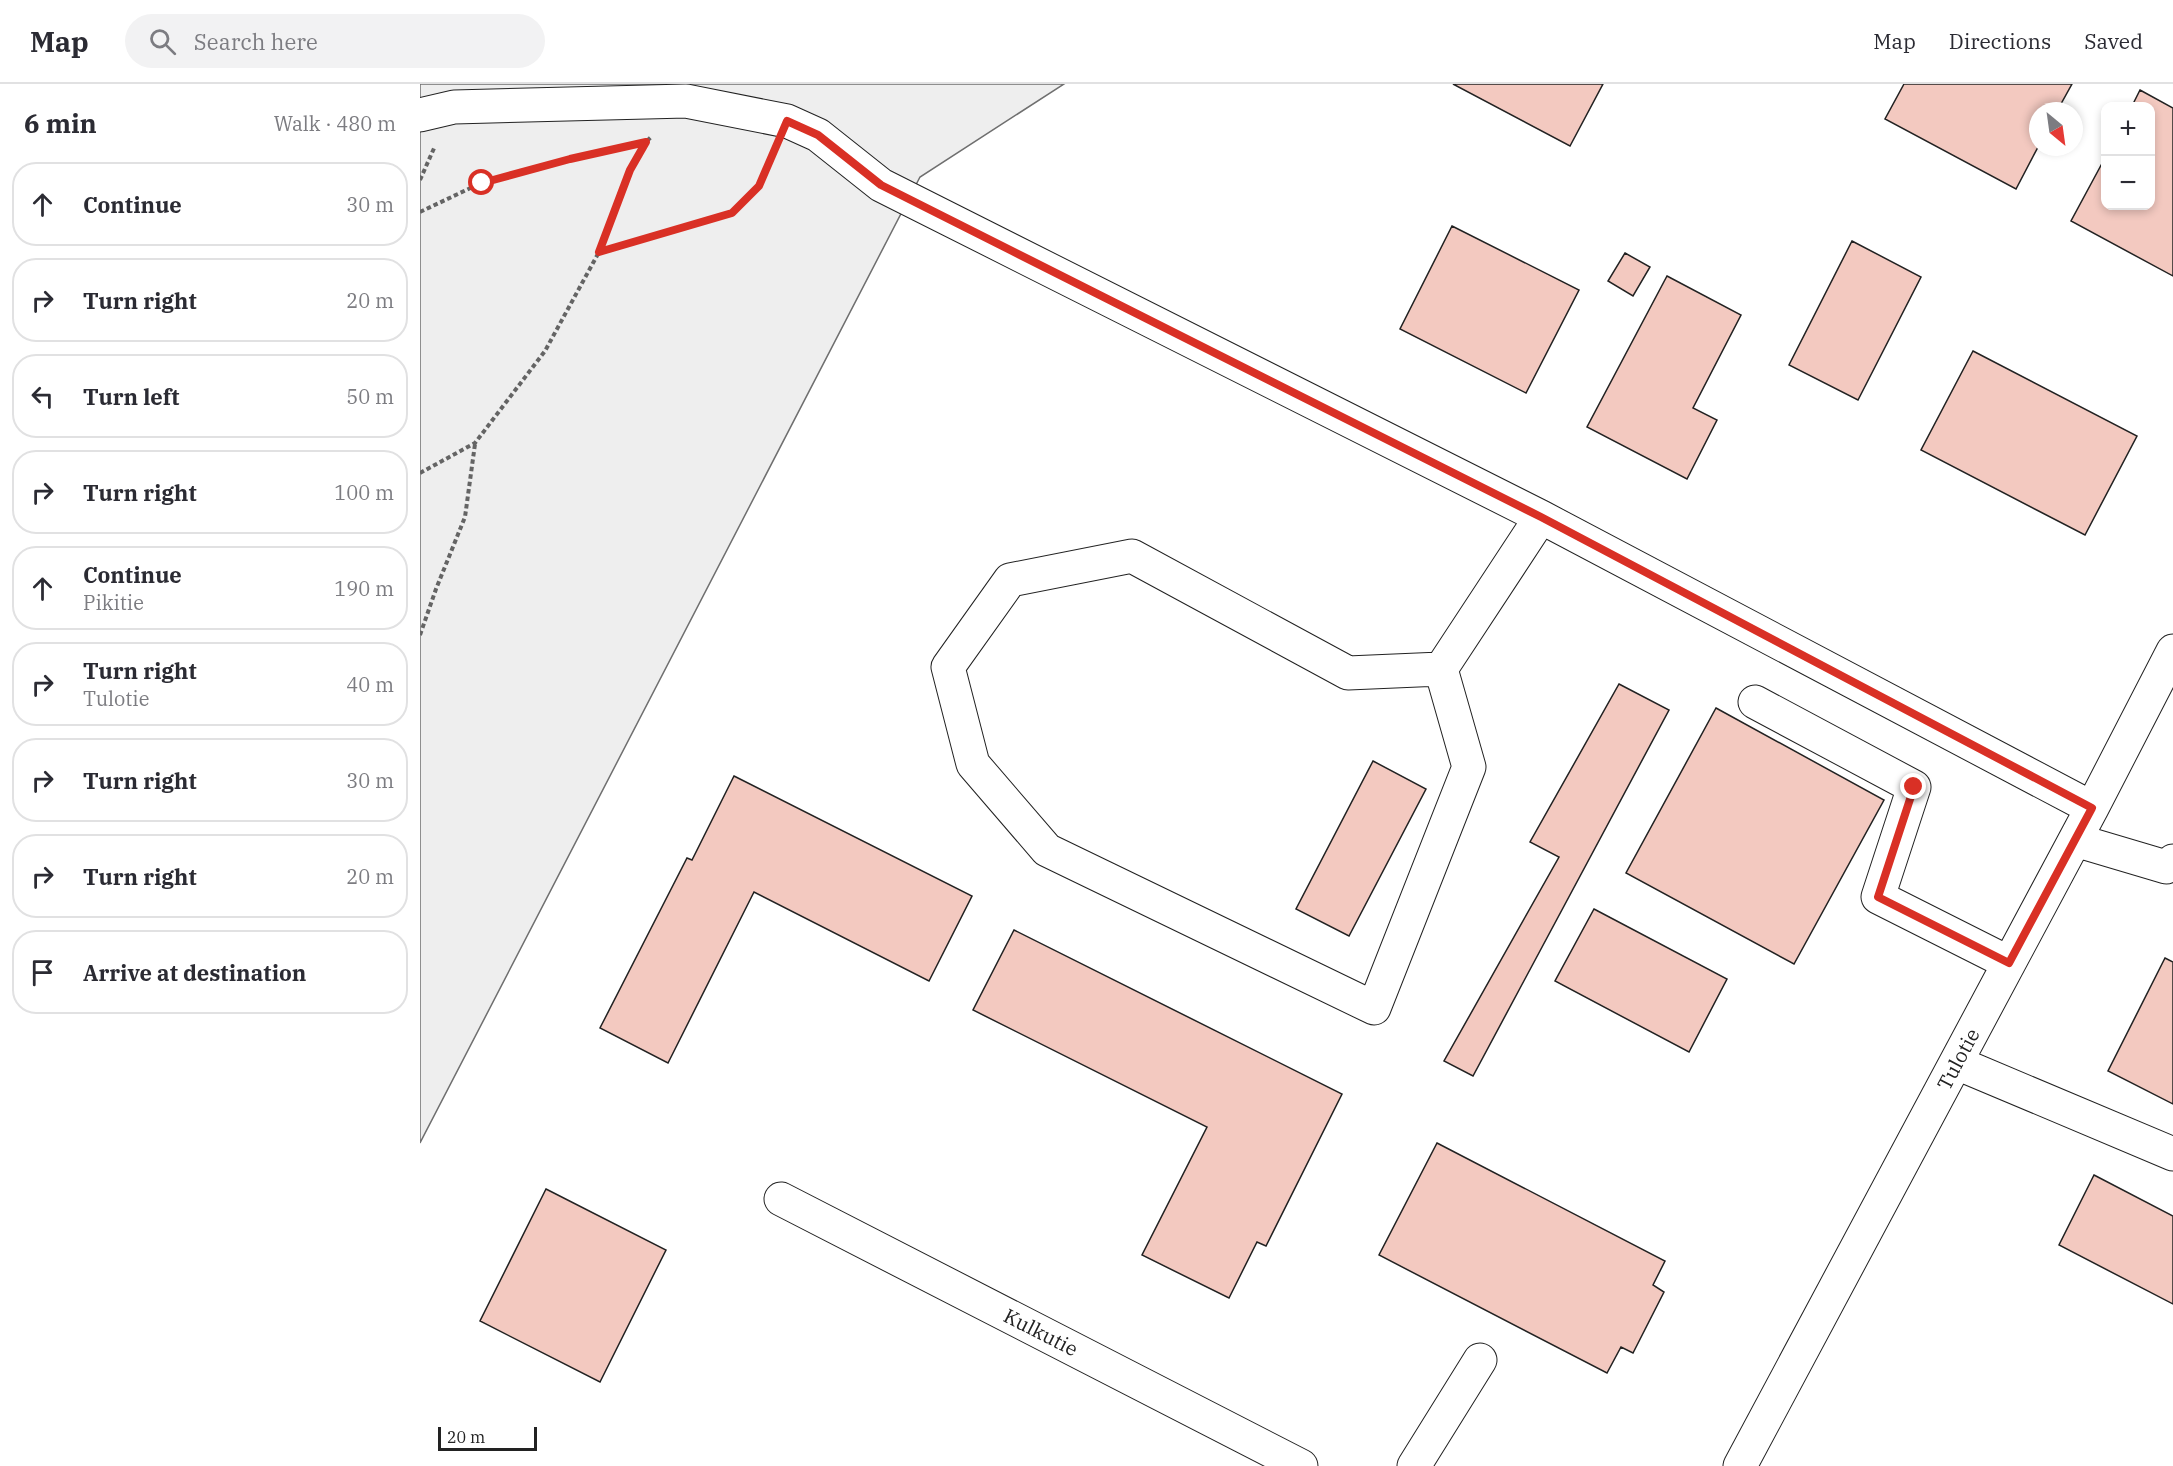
<!DOCTYPE html>
<meta charset="utf-8">
<style>
body{margin:0;font-family:"IBM Plex Serif",serif;background:#f2f2f3;color:#2b2b33}
.controls{position:absolute;right:18px;top:18px;display:grid;overflow:hidden;border-radius:12px;box-shadow:0 3px 9px #0003}
.controls button{width:54px;height:54px;display:grid;place-items:center;padding:0;border:0;border-bottom:2px solid #e1e1e2;background:#fff;color:#2b2b33;font:30px sans-serif}
.compass{position:absolute;left:1609px;top:18px;width:54px;height:54px;border-radius:50%;background:#fff;box-shadow:0 3px 9px #0003;rotate:151deg}
.scale{position:absolute;left:18px;bottom:15px;width:99px;box-sizing:border-box;padding-left:6px;border:3px solid #222;border-top:0;font-size:16px;line-height:21px;white-space:nowrap;color:#222;-webkit-text-stroke:4px #fff;paint-order:stroke}
.stop{position:absolute;width:18px;height:18px;margin:-14px;border:4px solid #d93025;border-radius:50%;background:#fff}
.stop.end{background:#d93025;border-color:#fff;box-shadow:0 2px 6px #0008}
.list{margin:0;padding:0;list-style:none}
h2{display:flex;justify-content:space-between;align-items:center;height:78px;margin:0;padding:0 24px;font-size:26px}
h2 small{font-size:20px;font-weight:400;color:#7c7c81}
.list li{display:grid;grid-template-columns:39px 1fr auto;gap:18px;align-items:center;box-sizing:border-box;height:84px;margin:0 12px 12px;padding:0 12px;border:2px solid #e1e1e2;border-radius:24px}
.list b{display:block;font-size:22px;white-space:nowrap}
.list p{margin:0;font-size:20px;white-space:nowrap;color:#7c7c81}
.list em{font-size:20px;font-style:normal;color:#7c7c81}
.icon{flex:none;width:33px;height:33px;fill:none;stroke:currentColor;stroke-width:2;stroke-linecap:round;stroke-linejoin:round}
.map{position:relative;flex:none;width:1753px;height:1382px;overflow:hidden}
header{display:flex;align-items:center;gap:36px;box-sizing:border-box;height:84px;padding:0 30px;background:#fff;border-bottom:2px solid #e1e1e2}
header strong{font-size:28px}
nav{display:flex;gap:33px;margin-inline-start:auto;font-size:21px}
.search{width:420px;height:54px;background:#f2f2f3;display:flex;align-items:center;gap:15px;box-sizing:border-box;padding:0 21px;border-radius:33px;color:#7c7c81;font-size:22px}
main{display:flex}
aside{flex:1;background:#fff}
.map>svg:first-child{display:block}
.green{fill:#eee;stroke:#6f6f6f;stroke-width:1.5}
.building{fill:#f3c9c0;stroke:#222;stroke-width:1.5}
.lines{fill:none;stroke-linecap:round;stroke-linejoin:round}
.minor-casing{stroke:#222;stroke-width:35}
.path{stroke:#646464;stroke-width:4;stroke-dasharray:4.5 3;stroke-linecap:butt}
.minor{stroke:#fff;stroke-width:33}
.route{stroke:#d93025;stroke-width:8}
.labels{text-anchor:middle;dominant-baseline:central;stroke-width:4.5;stroke-linejoin:round;paint-order:stroke}
.street-label{font-size:20px;fill:#222;stroke:#fff}
</style>
<header>
<strong>Map</strong>
<div class="search"><svg class="icon" aria-label="search" viewBox="0 0 24 24"><circle cx="10" cy="10" r="6"/><path d="M15 15l6 6"/></svg>Search here</div>
<nav><a>Map</a><a>Directions</a><a>Saved</a></nav>
</header>
<main>
<aside>
<h2>6 min<small>Walk · 480 m</small></h2>
<ul class="list">
<li><svg class="icon" aria-label="ahead" viewBox="0 0 24 24"><path d="M12 20V5M6 11l6-6 6 6"/></svg><div><b>Continue</b></div><em>30 m</em></li>
<li><svg class="icon" aria-label="right" viewBox="0 0 24 24"><path d="M7 20v-9h11M14 6l5 5-5 5"/></svg><div><b>Turn right</b></div><em>20 m</em></li>
<li><svg class="icon" aria-label="left" viewBox="0 0 24 24"><path d="M17 20v-9H6M10 6l-5 5 5 5"/></svg><div><b>Turn left</b></div><em>50 m</em></li>
<li><svg class="icon" aria-label="right" viewBox="0 0 24 24"><path d="M7 20v-9h11M14 6l5 5-5 5"/></svg><div><b>Turn right</b></div><em>100 m</em></li>
<li><svg class="icon" aria-label="ahead" viewBox="0 0 24 24"><path d="M12 20V5M6 11l6-6 6 6"/></svg><div><b>Continue</b><p>Pikitie</p></div><em>190 m</em></li>
<li><svg class="icon" aria-label="right" viewBox="0 0 24 24"><path d="M7 20v-9h11M14 6l5 5-5 5"/></svg><div><b>Turn right</b><p>Tulotie</p></div><em>40 m</em></li>
<li><svg class="icon" aria-label="right" viewBox="0 0 24 24"><path d="M7 20v-9h11M14 6l5 5-5 5"/></svg><div><b>Turn right</b></div><em>30 m</em></li>
<li><svg class="icon" aria-label="right" viewBox="0 0 24 24"><path d="M7 20v-9h11M14 6l5 5-5 5"/></svg><div><b>Turn right</b></div><em>20 m</em></li>
<li><svg class="icon" aria-label="arrive" viewBox="0 0 24 24"><path d="M6 21V4h12l-3 4 3 4H6"/></svg><div><b>Arrive at destination</b></div></li>
</ul>
</aside>
<div class="map">
<svg width="1753" height="1382" viewBox="0 0 1753 1382">
<rect width="100%" height="100%" fill="#fff"/>
<!-- green -->
<path class="green" d="M0 0H644L500 93 0 1059Z"/>
<!-- building -->
<path class="building" d="M1033 0H1183L1150 62Z
M1484 0H1652L1637 27H1618V63L1596 105 1465 35Z
M1720 6 1753 24V192L1651 137 1686 72V122H1730V22H1712Z
M1032 142 1159 206 1106 309 980 245Z
M1432 157 1501 193 1438 316 1369 281Z
M1205 169 1230 183 1213 212 1188 197Z
M1247 192 1321 231 1273 324 1297 336 1267 395 1167 343Z
M1553 267 1717 352 1665 451 1501 366Z
M1199 600 1249 626 1053 992 1024 977 1139 773 1110 758Z
M1296 624 1464 716 1374 880 1206 789Z
M953 677 1006 705 929 852 876 825Z
M314 692 552 812 509 897 334 808 248 979 180 944 267 774 272 776Z
M1174 825 1307 895 1269 968 1135 897Z
M594 846 922 1010 846 1162 837 1158 809 1214 722 1171 787 1043 553 926Z
M1745 874 1753 878V1020L1688 987Z
M1017 1059 1245 1177 1233 1201 1244 1208 1213 1269 1201 1263 1187 1289 959 1171Z
M1674 1091 1753 1132V1220L1639 1161Z
M126 1105 246 1166 180 1298 60 1237Z"/>
<g class="lines">
<defs>
<path id="minor" d="M0 31 34 23 266 17 367 37 398 51 461 101 1121 433 1672 724
M1021 585 1049 683 954 924 627 766 553 680 528 583 590 496 712 472 928 589 1021 585 1121 433
M1335 618 1494 703 1458 813 1589 879
M1655 756 1746 783 1753 777
M1537 979 1753 1070
M361 1115 881 1382
M994 1382 1060 1276
M1320 1382 1672 724 1753 567"/>
</defs>
<!-- minor casing -->
<use href="#minor" class="minor-casing"/>
<!-- path -->
<path class="path" d="M0 96 15 62
M0 128 61 99 150 75 225 58
M179 168 312 128 339 102 354 68
M0 389 55 359 125 267 179 168 210 86 226 58 231 53
M0 551 16 505 45 433 55 360"/>
<!-- minor -->
<use href="#minor" class="minor"/>
</g>
<g class="lines">
<!-- route -->
<path class="route" d="M62 99 150 75 226 58 210 86 179 168 312 129 339 102 367 37 398 51 461 101 1121 433 1672 724 1589 879 1458 813 1494 703"/>
</g>
<g class="labels">
<!-- street labels -->
<g class="street-label">
<text transform="translate(1538 975) rotate(-62)">Tulotie</text>
<text transform="translate(621 1248) rotate(27)">Kulkutie</text>
</g>
</g>
</svg>
<div class="controls">
<button>+</button>
<button>−</button>
</div>
<svg class="compass" viewBox="-18 -18 36 36"><path d="M0-13l5 13h-10z" fill="#e53935"/><path d="M0 13l5-13h-10z" fill="#7c7c81"/></svg>
<div class="scale">20 m</div>
<div class="stop" style="left:62px;top:99px"></div>
<div class="stop end" style="left:1494px;top:703px"></div>
</div>
</main>
